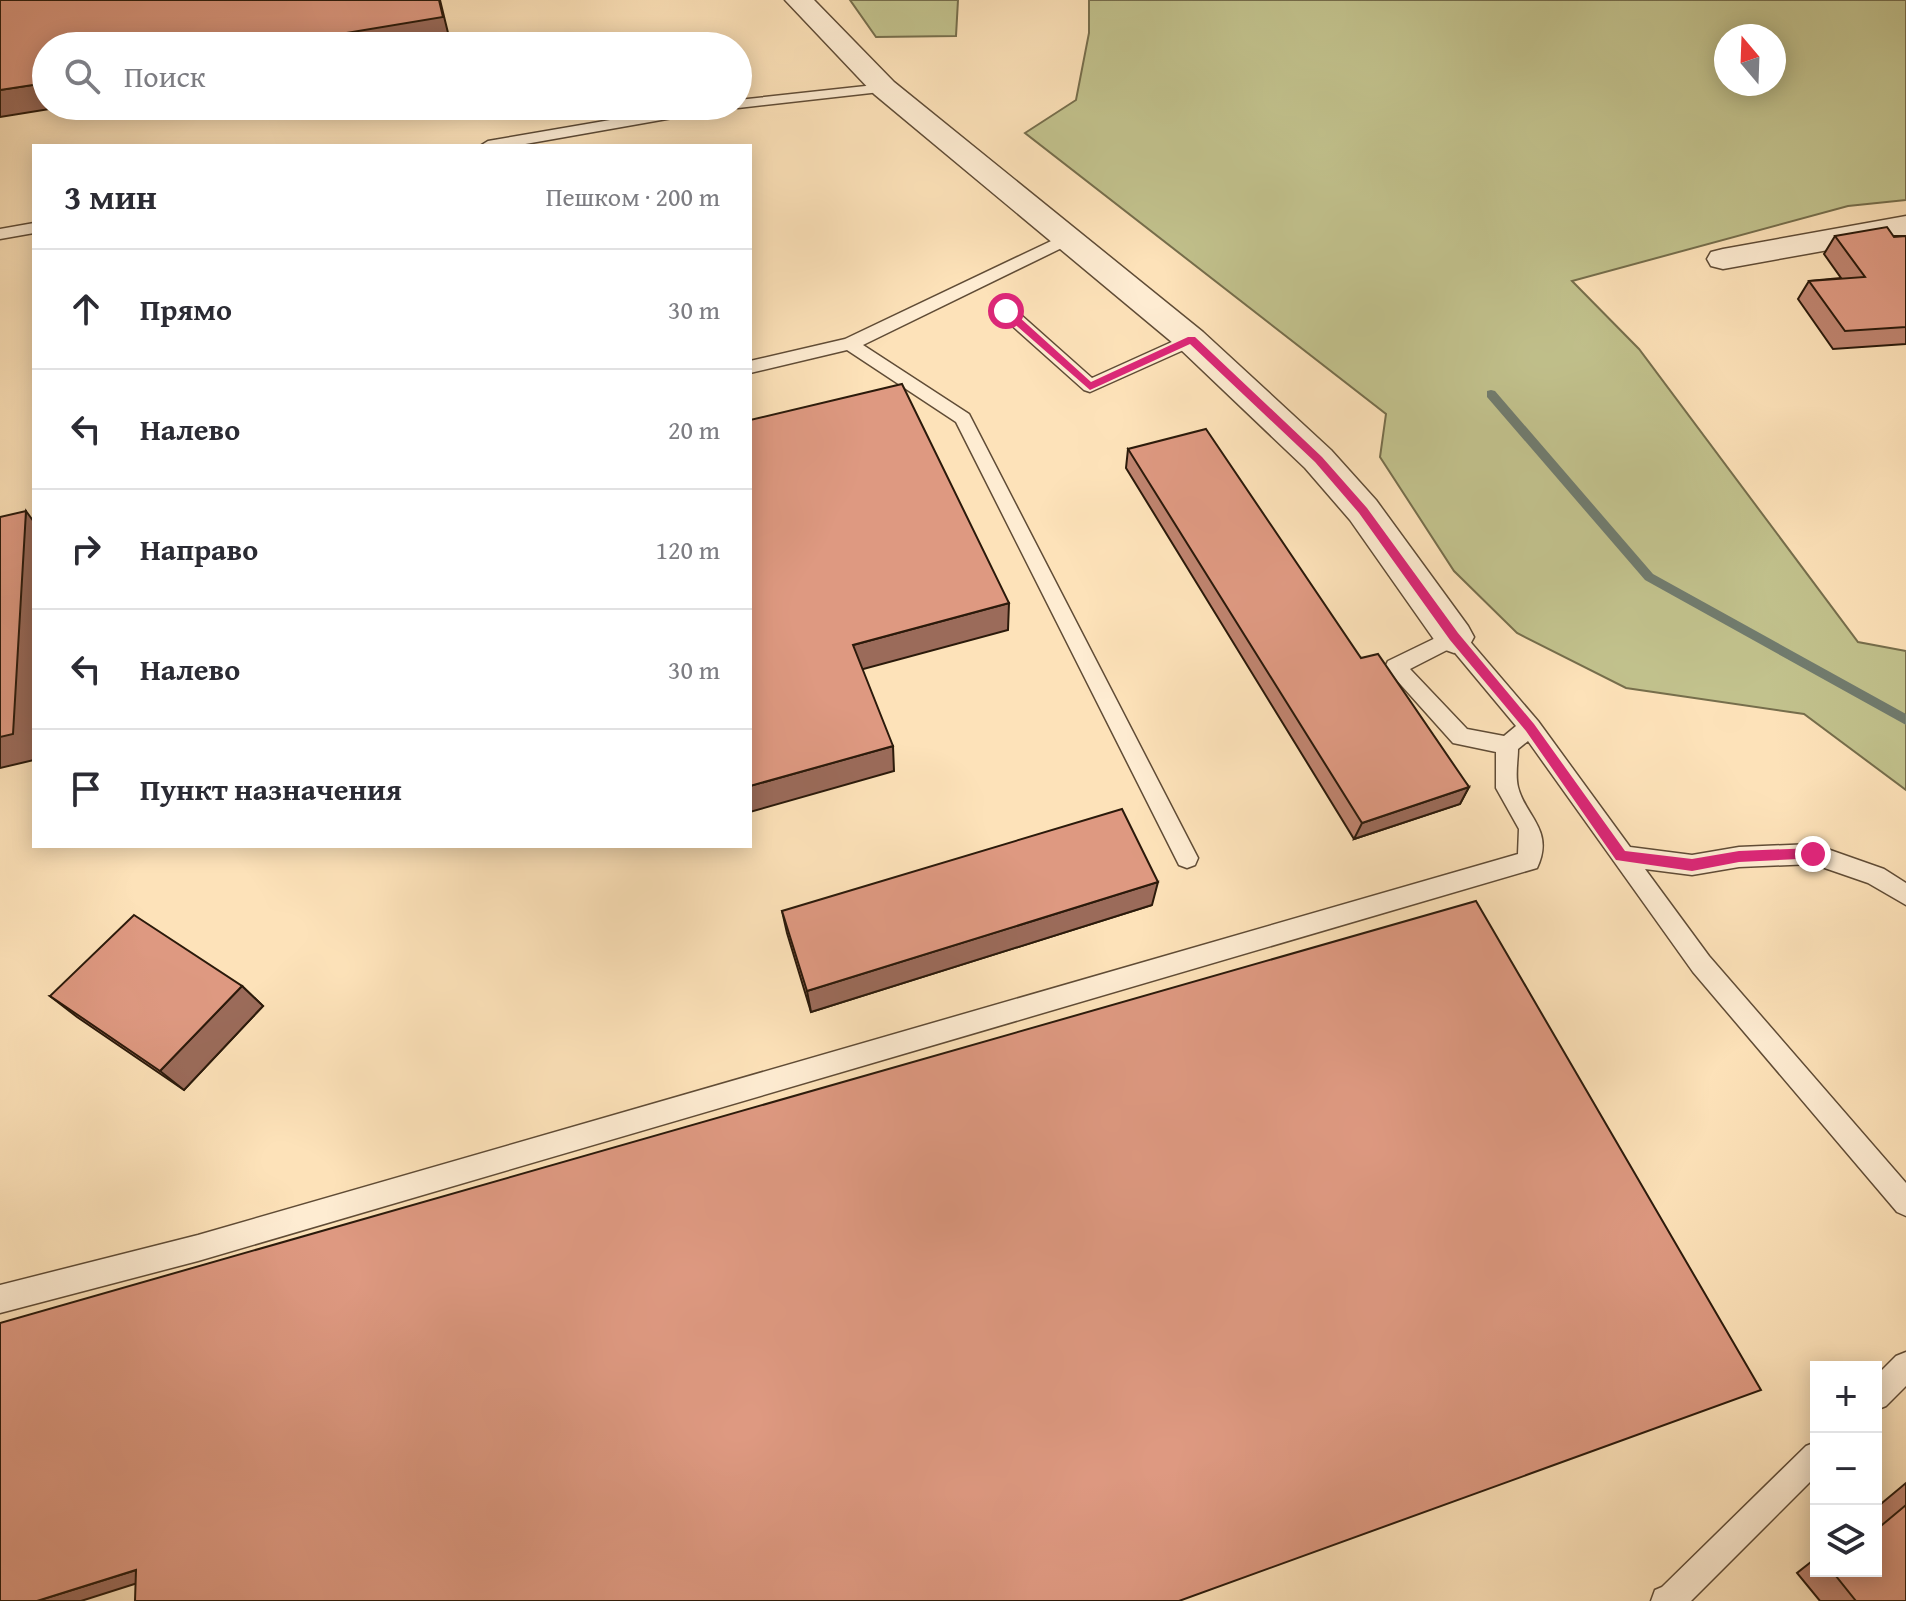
<!DOCTYPE html>
<html lang="ru">
<meta charset="utf-8">
<style>
body{margin:0;font-family:"Gentium Book Plus",serif;background:#f2f2f3;color:#2b2b33}
.controls{position:absolute;right:24px;bottom:24px;display:grid;overflow:hidden;border-radius:0px;box-shadow:0 4px 20px #0003}
.controls button{width:72px;height:72px;display:grid;place-items:center;padding:0;border:0;border-bottom:2px solid #e1e1e2;background:#fff;color:#2b2b33;font:40px sans-serif}
.compass{position:absolute;left:1714px;top:24px;width:72px;height:72px;border-radius:50%;background:#fff;box-shadow:0 4px 20px #0003;rotate:341deg}
.stop{position:absolute;width:24px;height:24px;margin:-18px;border:6px solid #db2777;border-radius:50%;background:#fff}
.stop.end{background:#db2777;border-color:#fff;box-shadow:0 2px 8px #0008}
.list{margin:0;padding:0;list-style:none}
h2{display:flex;justify-content:space-between;align-items:center;height:104px;margin:0;padding:0 32px;font-size:34px}
h2 small{font-size:26px;font-weight:400;color:#7c7c81}
.list li{display:grid;grid-template-columns:52px 1fr auto;gap:24px;align-items:center;box-sizing:border-box;height:120px;padding:0 32px;border-top:2px solid #e1e1e2}
.list b{display:block;font-size:30px;white-space:nowrap}
.list em{font-size:26px;font-style:normal;color:#7c7c81}
.icon{flex:none;width:44px;height:44px;fill:none;stroke:currentColor;stroke-width:2;stroke-linecap:round;stroke-linejoin:round}
.map{position:relative;flex:none;width:1906px;height:1601px;overflow:hidden}
.search{position:absolute;background:#fff;box-shadow:0 4px 20px #0003;left:32px;top:32px;width:720px;height:88px;display:flex;align-items:center;gap:20px;box-sizing:border-box;padding:0 28px;border-radius:44px;color:#7c7c81;font-size:30px}
.panel{position:absolute;background:#fff;box-shadow:0 4px 20px #0003;left:32px;top:144px;width:720px;height:704px;border-radius:0px}
.map>svg:first-child{display:block}
.green{fill:#c2c28d;stroke:#766e4c;stroke-width:2;fill-rule:evenodd}
.lines{fill:none;stroke-linecap:round;stroke-linejoin:round}
.stream{fill:#717c6f;fill-rule:evenodd}
.lane-casing{stroke:#604c36;stroke-width:3}
.street-casing{stroke:#604c36;stroke-width:3}
.lane{fill:#feecd2;fill-rule:evenodd}
.street{fill:#feecd2;fill-rule:evenodd}
.wall{fill:#bf846f;stroke:#2b1a0b;stroke-width:2}
.shaded-wall{fill:#9b6b5a;stroke:#2b1a0b;stroke-width:2}
.building{fill:#de9981;stroke:#2b1a0b;stroke-width:2}
.route{fill:#db2777}
</style>
<div class="map">
<svg width="1906" height="1601" viewBox="0 0 1906 1601">
<rect width="100%" height="100%" fill="#fde2b9"/>
<filter id="stains"><feTurbulence type="fractalNoise" baseFrequency=".0025" numOctaves="4"/><feColorMatrix values="0 0 0 0 .2 0 0 0 0 .09 0 0 0 0 .02 0 0 0 .5 -.17"/></filter>
<radialGradient id="worn" r=".72"><stop offset=".6" stop-color="#630" stop-opacity="0"/><stop offset="1" stop-color="#630" stop-opacity=".3"/></radialGradient>
<!-- green -->
<path class="green" d="M850 0H958L956 36 876 37Z
M1089 0H1906V200L1848 206 1572 281 1639 349 1858 642 1906 651V790L1804 714 1626 688 1517 633 1454 571 1380 457 1386 414 1025 133 1076 100 1089 33ZM1726 36H1774V84H1726Z"/>
<g class="lines">
<!-- stream -->
<path class="stream" d="M1491 390 1495 391 1653 574 1906 714V725L1645 580 1487 397V391Z"/>
<defs>
<path id="lane" d="M884 84 889 85V91L738 108 732 106H738V100Z
M692 106H725L718 110 514 146H480L488 141Z
M34 223V233L0 239V229Z
M1068 233 1074 234V242L863 345 969 414 1198 858 1195 865 1187 868 1179 865 956 422 847 350 750 373V361L845 339Z
M1006 306 1012 307 1092 378 1185 336 1191 334 1200 340 1197 344 1090 392 1084 390 1000 315 998 311 1000 307Z
M1454 629 1461 631 1538 721 1630 847 1692 855 1739 847 1813 844 1884 869 1906 883V905L1868 883 1813 864 1739 867 1692 875 1645 869 1709 956 1906 1183V1216L1897 1212 1693 972 1528 741 1518 749C1518 760 1515 775 1518 787 1525 816 1555 830 1537 868L198 1261 0 1313V1285L198 1235 1518 854 1519 829 1496 788V752L1453 743 1385 667 1388 661ZM1451 648 1516 726 1504 736 1467 729 1410 669Z
M1906 1352V1386L1886 1406 1876 1410V1376L1896 1356Z
M1816 1442V1476L1691 1601H1651L1655 1590 1662 1587 1806 1446Z"/>
<path id="street" d="M785 0H814L894 82 1203 332 1331 450 1376 500 1468 626 1474 637 1468 648 1454 653 1440 648 1350 520 1305 468 1179 348 874 94Z
M1906 216V236L1723 269 1711 266 1707 259 1711 252 1723 249Z"/>
</defs>
<!-- lane casing -->
<use href="#lane" class="lane-casing"/>
<!-- street casing -->
<use href="#street" class="street-casing"/>
<!-- lane -->
<use href="#lane" class="lane"/>
<!-- street -->
<use href="#street" class="street"/>
</g>
<!-- wall -->
<path class="wall" d="M1835 236H1906V344L1833 349 1798 299 1809 281 1841 278 1824 254Z
M1128 449 1361 658 1469 787 1460 804 1354 839 1126 468Z
M1152 905 811 1012 787 933 782 911Z
M242 986 263 1006 184 1090 77 1017 50 996Z
M1906 1483V1601H1820L1797 1573 1816 1558V1571H1876V1508Z"/>
<!-- shaded-wall -->
<path class="shaded-wall" d="M439 0H440L450 41 423 46H268Z
M46 83V106H68L0 117V90Z
M26 511 34 522V760L0 768V737Z
M1009 603 1008 630 856 671 853 645Z
M893 746 894 771 750 812V786Z
M1469 787 1460 804 1354 839 1362 823Z
M1158 882 1152 905 811 1012 807 991Z
M242 986 263 1006 184 1090 160 1071Z
M136 1570 166 1574 81 1601H37Z"/>
<!-- building -->
<path class="building" d="M0 0H439L443 17 268 46H46V83L0 90Z
M1887 227 1894 237 1906 236V327L1845 331 1809 281 1865 277 1835 236Z
M902 384 1009 603 853 645 893 746 750 786V420Z
M1206 429 1361 658 1378 654 1469 787 1362 823 1128 449Z
M26 511 13 734 0 737V517Z
M1122 809 1158 882 807 991 782 911Z
M1476 901 1761 1390 1179 1601H135L136 1570 37 1601H0V1323Z
M134 915 242 986 160 1071 50 996Z
M1906 1505V1601H1856L1832 1571H1876V1530Z"/>
<!-- route -->
<path class="route" d="M1002 308H1009L1091 382 1188 337H1195L1322 457 1367 508 1458 633 1534 724 1625 851 1692 859 1739 851 1813 848 1818 850V858L1739 862 1692 871 1616 860 1526 731 1450 640 1359 513 1315 462 1190 344 1090 390 1002 313Z"/>
<rect width="100%" height="100%" filter="url(#stains)"/>
<rect width="100%" height="100%" fill="url(#worn)"/>
</svg>
<div class="controls">
<button>+</button>
<button>−</button>
<button><svg class="icon" aria-label="layers" viewBox="0 0 24 24"><path d="M12 4l9 5-9 5-9-5zM3 14l9 5 9-5"/></svg></button>
</div>
<svg class="compass" viewBox="-18 -18 36 36"><path d="M0-13l5 13h-10z" fill="#e53935"/><path d="M0 13l5-13h-10z" fill="#7c7c81"/></svg>
<div class="stop" style="left:1006px;top:311px"></div>
<div class="stop end" style="left:1813px;top:854px"></div>
<div class="search"><svg class="icon" aria-label="search" viewBox="0 0 24 24"><circle cx="10" cy="10" r="6"/><path d="M15 15l6 6"/></svg>Поиск</div>
<section class="panel">
<h2>3 мин<small>Пешком · 200 m</small></h2>
<ul class="list">
<li><svg class="icon" aria-label="ahead" viewBox="0 0 24 24"><path d="M12 20V5M6 11l6-6 6 6"/></svg><div><b>Прямо</b></div><em>30 m</em></li>
<li><svg class="icon" aria-label="left" viewBox="0 0 24 24"><path d="M17 20v-9H6M10 6l-5 5 5 5"/></svg><div><b>Налево</b></div><em>20 m</em></li>
<li><svg class="icon" aria-label="right" viewBox="0 0 24 24"><path d="M7 20v-9h11M14 6l5 5-5 5"/></svg><div><b>Направо</b></div><em>120 m</em></li>
<li><svg class="icon" aria-label="left" viewBox="0 0 24 24"><path d="M17 20v-9H6M10 6l-5 5 5 5"/></svg><div><b>Налево</b></div><em>30 m</em></li>
<li><svg class="icon" aria-label="arrive" viewBox="0 0 24 24"><path d="M6 21V4h12l-3 4 3 4H6"/></svg><div><b>Пункт назначения</b></div></li>
</ul>
</section>
</div>
